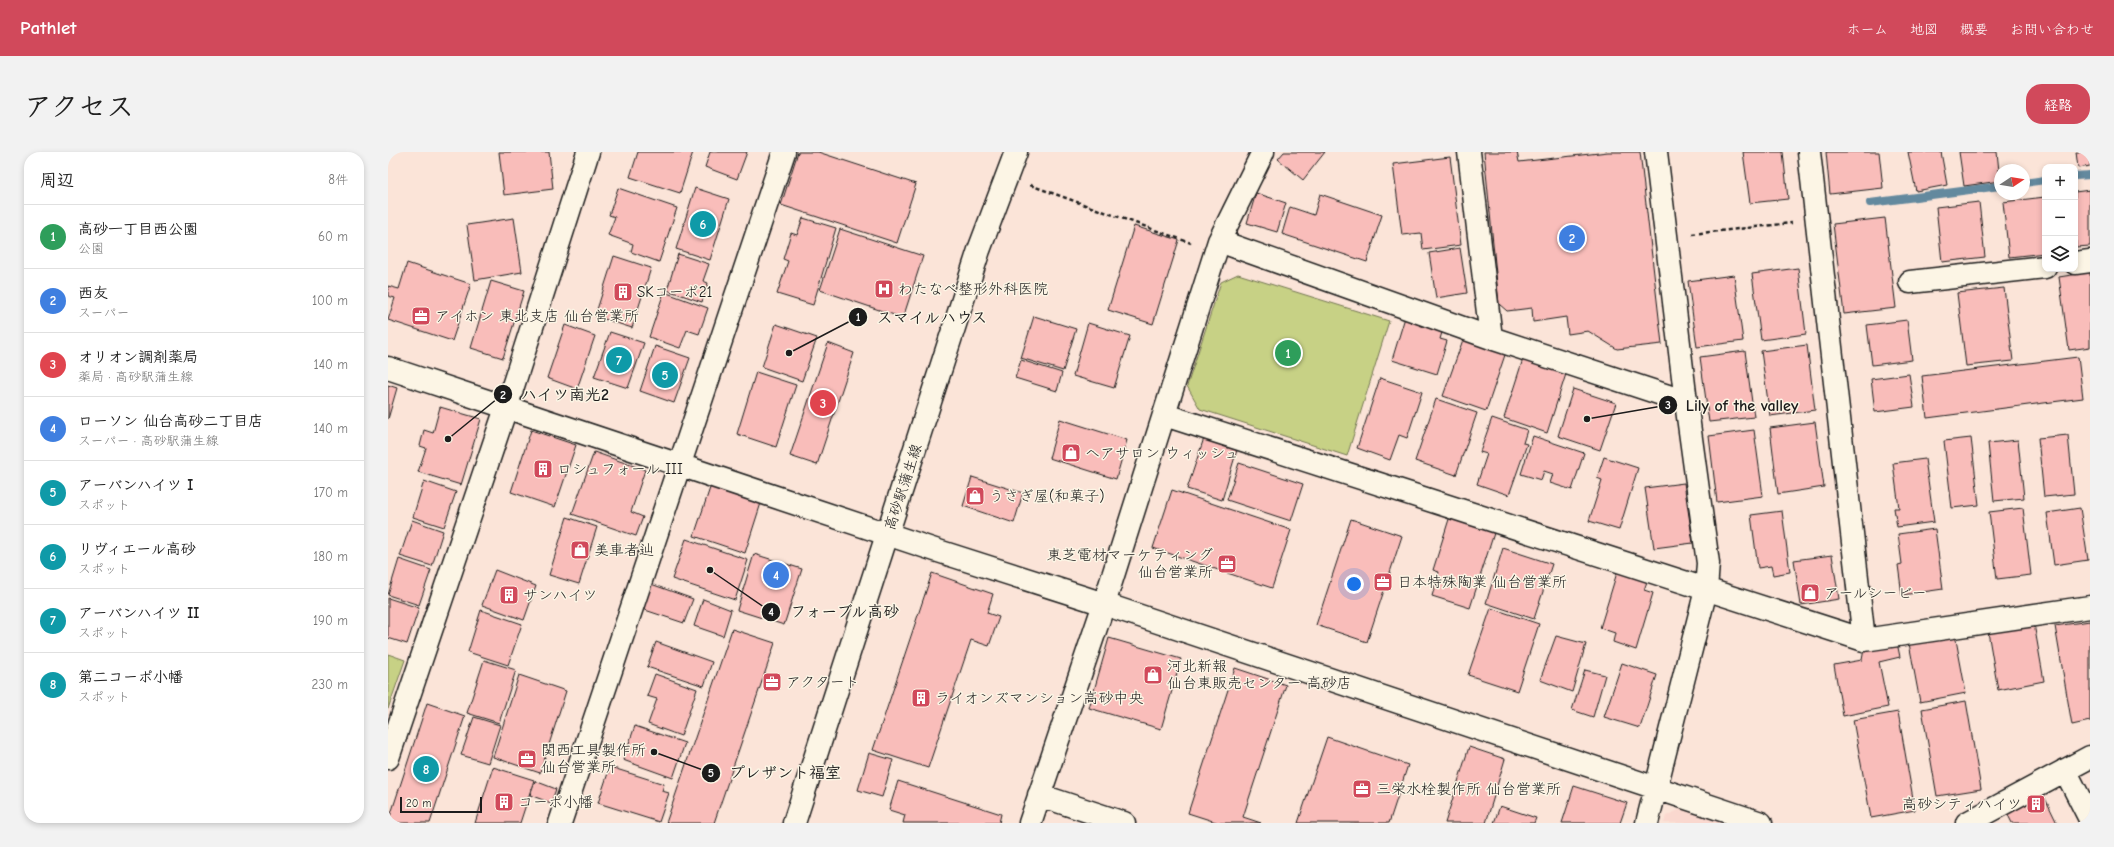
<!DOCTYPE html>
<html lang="ja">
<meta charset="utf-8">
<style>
body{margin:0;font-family:"Comic Neue","Klee One",sans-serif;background:#f2f2f2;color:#222}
.controls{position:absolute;right:12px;top:12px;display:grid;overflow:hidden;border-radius:8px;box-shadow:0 2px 6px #0003}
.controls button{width:36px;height:36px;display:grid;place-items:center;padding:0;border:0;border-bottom:1px solid #e0e0e0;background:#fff;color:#222;font:20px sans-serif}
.compass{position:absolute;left:1606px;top:12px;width:36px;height:36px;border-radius:50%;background:#fff;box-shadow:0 2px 6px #0003;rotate:78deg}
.scale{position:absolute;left:12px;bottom:10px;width:82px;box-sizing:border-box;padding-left:4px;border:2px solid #1c1c1c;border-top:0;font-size:11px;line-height:14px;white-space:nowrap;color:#1c1c1c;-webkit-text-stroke:3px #fcf5e5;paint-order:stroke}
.you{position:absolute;left:966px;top:432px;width:14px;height:14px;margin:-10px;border:3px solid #fff;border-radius:50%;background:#1a73e8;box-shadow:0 0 0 6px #1a73e833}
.badge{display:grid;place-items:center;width:26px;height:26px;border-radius:50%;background:#d1495b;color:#fff;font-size:13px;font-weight:700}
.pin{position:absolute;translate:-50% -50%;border:2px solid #fff;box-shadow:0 1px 4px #0006}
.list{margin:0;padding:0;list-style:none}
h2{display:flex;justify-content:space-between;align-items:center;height:52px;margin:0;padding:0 16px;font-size:17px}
h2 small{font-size:13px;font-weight:400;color:#767676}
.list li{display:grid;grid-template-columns:26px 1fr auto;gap:12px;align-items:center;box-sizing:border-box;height:64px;padding:0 16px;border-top:1px solid #e0e0e0}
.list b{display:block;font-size:15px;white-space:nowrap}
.list p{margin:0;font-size:13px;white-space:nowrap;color:#767676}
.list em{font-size:13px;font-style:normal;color:#767676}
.icon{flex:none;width:22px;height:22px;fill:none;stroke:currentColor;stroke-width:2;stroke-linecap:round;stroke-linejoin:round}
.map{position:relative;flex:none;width:1702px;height:671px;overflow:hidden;border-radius:16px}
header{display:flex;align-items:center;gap:24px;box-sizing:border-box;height:56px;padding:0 20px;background:#d1495b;color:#fff}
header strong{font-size:19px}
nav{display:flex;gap:22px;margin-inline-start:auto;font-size:14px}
.intro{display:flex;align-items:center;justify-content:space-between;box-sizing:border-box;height:96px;padding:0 24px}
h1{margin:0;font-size:28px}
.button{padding:10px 18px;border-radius:16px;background:#d1495b;color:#fff;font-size:14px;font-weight:700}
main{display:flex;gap:24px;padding:0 24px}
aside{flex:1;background:#fff;border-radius:16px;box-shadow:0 2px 6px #0003}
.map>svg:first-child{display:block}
.built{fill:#fad8cf}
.green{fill:#c7d185;stroke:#727650}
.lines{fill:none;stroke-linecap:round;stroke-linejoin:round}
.stream{stroke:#63899e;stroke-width:8}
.building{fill:#f9bdba;stroke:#1c1c1c}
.minor-casing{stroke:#1c1c1c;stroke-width:25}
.tertiary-casing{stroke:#1c1c1c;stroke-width:25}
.path{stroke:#1c1c1c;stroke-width:2.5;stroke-dasharray:4 3;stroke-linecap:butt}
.minor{stroke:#fcf5e5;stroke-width:22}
.tertiary{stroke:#fcf5e5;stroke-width:22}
.labels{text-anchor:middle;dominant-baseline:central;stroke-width:3;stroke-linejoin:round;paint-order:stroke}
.poi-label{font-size:15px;fill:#1c1c1c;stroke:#fcf5e5;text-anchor:start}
.street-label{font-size:15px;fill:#1c1c1c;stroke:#fcf5e5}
.leader{fill:none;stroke:#1c1c1c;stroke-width:1.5}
.callout-dot{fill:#1c1c1c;stroke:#fcf5e5;stroke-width:1.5}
.mark-label{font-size:12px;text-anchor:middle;font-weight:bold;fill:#fff}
.callout-label{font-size:16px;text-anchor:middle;font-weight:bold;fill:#1c1c1c;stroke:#fcf5e5;stroke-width:3;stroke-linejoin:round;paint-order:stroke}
</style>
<header>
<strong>Pathlet</strong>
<nav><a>ホーム</a><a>地図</a><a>概要</a><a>お問い合わせ</a></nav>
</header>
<div class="intro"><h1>アクセス</h1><a class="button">経路</a></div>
<main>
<aside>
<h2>周辺<small>8件</small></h2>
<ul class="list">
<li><span class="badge" style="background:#2e9e5b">1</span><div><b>高砂一丁目西公園</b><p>公園</p></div><em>60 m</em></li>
<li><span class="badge" style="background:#3f7fe0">2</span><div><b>西友</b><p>スーパー</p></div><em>100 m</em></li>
<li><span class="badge" style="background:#e0444e">3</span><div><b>オリオン調剤薬局</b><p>薬局 · 高砂駅蒲生線</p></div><em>140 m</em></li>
<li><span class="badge" style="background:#3f7fe0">4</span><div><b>ローソン 仙台高砂二丁目店</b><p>スーパー · 高砂駅蒲生線</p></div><em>140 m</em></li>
<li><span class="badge" style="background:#0f9aa8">5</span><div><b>アーバンハイツ I</b><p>スポット</p></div><em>170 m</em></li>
<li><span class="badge" style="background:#0f9aa8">6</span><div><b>リヴィエール高砂</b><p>スポット</p></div><em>180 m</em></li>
<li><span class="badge" style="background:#0f9aa8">7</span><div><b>アーバンハイツ II</b><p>スポット</p></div><em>190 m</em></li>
<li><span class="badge" style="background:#0f9aa8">8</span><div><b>第二コーポ小幡</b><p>スポット</p></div><em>230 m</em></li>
</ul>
</aside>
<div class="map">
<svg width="1702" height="671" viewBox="0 0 1702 671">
<rect width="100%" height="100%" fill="#fbe4d8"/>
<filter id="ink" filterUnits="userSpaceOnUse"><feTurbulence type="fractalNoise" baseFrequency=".025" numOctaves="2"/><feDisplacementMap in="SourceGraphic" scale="8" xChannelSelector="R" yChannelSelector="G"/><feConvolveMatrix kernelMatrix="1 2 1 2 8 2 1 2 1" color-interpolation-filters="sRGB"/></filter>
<g filter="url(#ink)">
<!-- built -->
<path class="built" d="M1294 656 1342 671H1276L1278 664Z"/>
<!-- green -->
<path class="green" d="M850 122 1001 169 959 304 812 257 799 234 833 130Z
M0 502 17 508 0 557Z"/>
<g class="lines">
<!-- stream -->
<path class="stream" d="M1687 24 1702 23
M1636 31 1657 28
M1482 51 1612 34"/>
</g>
<!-- building -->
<path class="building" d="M111 0H161L165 37 116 43Z
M250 0H305L292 41 242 25Z
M322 0H359L349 27 317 15Z
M410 0H430L528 32 509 91 393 53Z
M896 0H937L915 28 890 7Z
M1096 0H1129L1131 10 1220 0H1252L1274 192 1229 197 1200 179 1180 182 1178 165 1145 170 1144 156 1119 159 1111 152Z
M1355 0H1395L1400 47 1362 51Z
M1438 0H1491L1495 36 1442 42Z
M1520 0H1553L1559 33 1528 39Z
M1571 0H1609L1612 29 1576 34Z
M1688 0H1702V14L1690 16Z
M1062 5 1073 93 1035 98 1033 81 1014 83 1005 12Z
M230 36 289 56 271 110 243 100 245 92 220 83 227 65 221 63Z
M307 36 341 47 322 108 288 97Z
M1702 38V94L1688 95 1687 40Z
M868 41 898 51 889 80 859 71Z
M932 42 994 63 979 110 894 82 902 55 926 63Z
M1657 45V101L1621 105 1615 50Z
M1591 50 1597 105 1554 110 1548 55Z
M126 66 134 120 87 128 79 73Z
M415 66 448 76 425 153 389 142 400 109 395 107 403 81 409 83Z
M1497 66 1508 156 1456 162 1445 72Z
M746 74 791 88 765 172 720 158Z
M452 77 535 104 515 166 432 138Z
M1072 96 1079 141 1048 146 1041 101Z
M290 102 321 112 315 129 320 131 314 150 279 138Z
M226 104 263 116 244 176 207 164Z
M19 111 83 132 64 189 0 168 7 146 0 144V134L11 137Z
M1410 116 1418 182 1373 188 1364 122Z
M1702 120V195L1681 198 1671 125Z
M1346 123 1355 189 1309 195 1300 129Z
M103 129 136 139 115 206 83 196Z
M1616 136 1625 209 1578 214 1569 141Z
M276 140 320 156 311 182 299 178 292 196 261 185Z
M1018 162 1056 174 1052 187 1059 189 1049 222 1004 208Z
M646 164 688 177 675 219 633 206Z
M1519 168 1524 208 1484 213 1479 173Z
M700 171 742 184 726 236 685 224Z
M388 172 429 186 414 229 374 215Z
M177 173 207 184 189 237 159 226Z
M222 180 256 191 240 236 206 225Z
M1077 182 1119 197 1098 259 1055 244Z
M440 191 466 201 429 313 402 304Z
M1419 193 1427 258 1382 264 1373 199Z
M267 194 302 206 286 251 252 239Z
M1357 199 1366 265 1321 270 1312 205Z
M1690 205 1695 246 1539 266 1534 224Z
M1135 207 1178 222 1159 281 1116 266Z
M633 208 674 221 669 239 627 226Z
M368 220 408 233 388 295 349 282Z
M1521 222 1526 255 1487 260 1483 227Z
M992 226 1034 240 1019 286 1011 283 1002 308 969 296Z
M0 233 9 236 0 267Z
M1185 237 1228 251 1212 298 1170 284Z
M1048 247 1089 261 1068 323 1027 309Z
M52 255 93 267 73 333 30 320 38 296 32 294 36 278 45 281Z
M1104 266 1139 278 1135 291 1139 292 1121 343 1089 332 1099 302 1092 300Z
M672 267 739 288 728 327 661 306Z
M1427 270 1436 335 1390 342 1382 276Z
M143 278 188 293 167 355 123 340Z
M1366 278 1375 344 1329 350 1321 284Z
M818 280 851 291 834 348 799 337Z
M1680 283 1686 342 1656 345 1650 286Z
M1145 284 1196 301 1184 338 1162 331 1165 322 1156 319 1153 328 1133 322Z
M1583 286 1591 353 1564 356 1556 289Z
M1630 288 1636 346 1606 349 1600 291Z
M206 300 257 318 243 360 255 365 248 384 184 362Z
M1216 305 1250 316 1231 378 1201 369 1214 328 1209 326Z
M1537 307 1546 370 1509 375 1506 356H1511L1505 311Z
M851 311 915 332 903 369 839 348Z
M584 325 635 341 626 371 575 354Z
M36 329 68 340 56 375 25 365Z
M1296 331 1305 391 1266 396 1257 336Z
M323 333 373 351 357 401 306 384Z
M784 338 903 378 884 436 765 396Z
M1635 356 1643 423 1609 427 1601 360Z
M1692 356 1700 408 1666 413 1659 361Z
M1394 359 1402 420 1385 423 1383 414 1370 416 1363 363Z
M1062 364 1107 378 1082 456 1044 444 1051 420 1045 418Z
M179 365 209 375 191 432 161 423Z
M963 367 1014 384 979 490 928 473Z
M24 368 55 379 44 414 12 404Z
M1547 377 1555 437 1514 443 1510 413 1514 412 1510 382Z
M298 387 360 408 347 448 284 427Z
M1115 396 1164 412 1146 467 1098 451Z
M366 402 414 417 396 473 349 458Z
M1444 403 1451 447 1413 453 1406 408Z
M11 407 43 418 31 453 0 443Z
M1231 414 1261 424 1256 438 1265 441 1248 498 1225 490 1227 481 1212 476Z
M107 418 148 434 136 468 94 453Z
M544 421 605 442 599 461 611 465 601 494 583 488 540 616 485 598Z
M263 432 305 447 296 471 254 457Z
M0 446 31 456 19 492 0 486Z
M315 447 343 458 335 484 306 474Z
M1103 456 1151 472 1129 539 1080 523Z
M93 458 134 472 120 513 80 500Z
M1645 466 1656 529 1610 538 1599 474Z
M1702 469V569L1684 573 1667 474Z
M344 477 387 491 326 671H278Z
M1566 477 1578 541 1532 550 1520 486Z
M1168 484 1198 492 1184 540 1152 528Z
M721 486 793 507 773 577 701 556Z
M1508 486 1512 505 1491 510 1500 555 1455 564 1446 513 1474 508 1477 492Z
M268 490 324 510 316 534 259 515Z
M96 508 128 518 111 571 79 561Z
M1234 511 1269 523 1252 576 1216 565Z
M847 516 898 533 855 665 873 671H831L800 661Z
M1197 518 1217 523 1205 565 1184 558Z
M267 522 309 537 293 584 260 572 269 547 259 544Z
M131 523 178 539 152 621 105 605Z
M1578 549 1593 637 1549 644 1534 557Z
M39 551 77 564 42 671H0Z
M1510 560 1527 658 1483 666 1465 568Z
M86 565 112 573 100 611 73 603Z
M247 574 297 591 285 626 235 608Z
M939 585 1020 613 1001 671H910Z
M1081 595 1117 607 1098 671H1057Z
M481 601 505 608 494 645 470 638Z
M105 615 146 628 132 671H87Z
M222 615 276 632 274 639 281 641 271 670 210 651Z
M147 629 168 637 163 651 142 643Z
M510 629 613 662 611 671H515L517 663 501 658Z
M1186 634 1239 651 1232 671H1174Z
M1655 642 1669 671H1624L1619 661Z
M1112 654 1148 666 1146 671H1106Z"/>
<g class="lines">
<defs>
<path id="minor" d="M1081 0 1103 186
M1421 0 1476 488
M831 89 1103 186 1298 250
M1687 111 1702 109
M1522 130 1657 115
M0 216 547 398 716 452 831 89 875 0
M777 263 1476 488 1702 455
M0 606 118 256 200 0
M1677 618 1702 667
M651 643 736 671
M172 671 396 0
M642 671 716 452 1373 671
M1259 671 1318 438 1320 411 1298 250 1268 0
M1579 671 1702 605"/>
<path id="tertiary" d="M406 671 591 98 628 0"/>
</defs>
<!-- minor casing -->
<use href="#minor" class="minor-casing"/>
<!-- tertiary casing -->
<use href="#tertiary" class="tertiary-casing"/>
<!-- path -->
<path class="path" d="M642 33 803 91
M1304 82 1404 71"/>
<!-- minor -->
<use href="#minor" class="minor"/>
<!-- tertiary -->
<use href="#tertiary" class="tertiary"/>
</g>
</g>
<!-- icons -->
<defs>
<symbol id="hospital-square" viewBox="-11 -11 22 22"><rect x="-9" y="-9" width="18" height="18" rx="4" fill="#d1495b" stroke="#fcf5e5"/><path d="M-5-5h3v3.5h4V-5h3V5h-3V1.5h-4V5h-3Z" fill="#fff"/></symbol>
<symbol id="building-square" viewBox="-11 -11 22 22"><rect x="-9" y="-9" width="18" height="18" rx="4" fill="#d1495b" stroke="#fcf5e5"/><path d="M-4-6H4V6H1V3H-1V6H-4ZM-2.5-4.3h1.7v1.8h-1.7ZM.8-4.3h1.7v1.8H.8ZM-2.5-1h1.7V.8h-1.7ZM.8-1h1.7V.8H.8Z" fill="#fff"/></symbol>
<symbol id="office-square" viewBox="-11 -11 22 22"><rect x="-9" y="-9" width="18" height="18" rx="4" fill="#d1495b" stroke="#fcf5e5"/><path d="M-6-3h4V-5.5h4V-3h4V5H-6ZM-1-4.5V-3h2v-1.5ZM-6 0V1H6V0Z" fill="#fff"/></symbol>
<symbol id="shop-square" viewBox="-11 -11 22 22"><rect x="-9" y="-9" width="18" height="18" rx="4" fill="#d1495b" stroke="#fcf5e5"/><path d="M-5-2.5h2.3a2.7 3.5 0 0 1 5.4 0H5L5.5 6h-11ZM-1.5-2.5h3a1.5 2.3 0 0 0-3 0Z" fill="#fff"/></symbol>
</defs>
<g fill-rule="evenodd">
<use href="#hospital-square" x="485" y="126" width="22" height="22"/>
<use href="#building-square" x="224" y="129" width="22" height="22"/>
<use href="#office-square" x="22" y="153" width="22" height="22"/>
<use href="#shop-square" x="672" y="290" width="22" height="22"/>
<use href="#building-square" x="144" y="306" width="22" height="22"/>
<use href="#shop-square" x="576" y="333" width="22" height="22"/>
<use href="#shop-square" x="181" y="387" width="22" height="22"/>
<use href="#office-square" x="828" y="401" width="22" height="22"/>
<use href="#office-square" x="984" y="419" width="22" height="22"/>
<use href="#shop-square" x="1411" y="430" width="22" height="22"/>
<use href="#building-square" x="110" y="432" width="22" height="22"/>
<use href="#shop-square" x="754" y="512" width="22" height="22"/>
<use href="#office-square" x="373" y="519" width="22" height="22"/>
<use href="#building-square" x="522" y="535" width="22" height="22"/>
<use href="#office-square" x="128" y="596" width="22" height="22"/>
<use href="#office-square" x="963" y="626" width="22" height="22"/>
<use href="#building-square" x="105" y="639" width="22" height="22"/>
<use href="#building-square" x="1637" y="641" width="22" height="22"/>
</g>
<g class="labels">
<!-- poi labels -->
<g class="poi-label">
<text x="510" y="137">わたなべ整形外科医院</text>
<text x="249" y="140">SKコーポ21</text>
<text x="47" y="164">アイホン 東北支店 仙台営業所</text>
<text x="697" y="301">ヘアサロン ウィッシュ</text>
<text x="169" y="317">ロシュフォール III</text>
<text x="601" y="344">うさぎ屋(和菓子)</text>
<text x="206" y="398">美車者辿</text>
<text x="825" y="403" text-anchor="end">東芝電材マーケティング<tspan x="825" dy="17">仙台営業所</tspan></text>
<text x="1009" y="430">日本特殊陶業 仙台営業所</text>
<text x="1436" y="441">アールシービー</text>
<text x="135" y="443">サンハイツ</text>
<text x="779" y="514">河北新報<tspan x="779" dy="17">仙台東販売センター 高砂店</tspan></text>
<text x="398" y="530">アクタート</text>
<text x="547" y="546">ライオンズマンション高砂中央</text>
<text x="153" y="598">関西工具製作所<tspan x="153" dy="17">仙台営業所</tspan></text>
<text x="988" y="637">三栄水栓製作所 仙台営業所</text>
<text x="130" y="650">コーポ小幡</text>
<text x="1634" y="652" text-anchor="end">高砂シティハイツ</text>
</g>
<!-- street labels -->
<g class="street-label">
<text transform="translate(515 335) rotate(-72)">高砂駅蒲生線</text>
</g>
</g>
<!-- callouts -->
<path class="leader" d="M401 201L470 165M60 287L115 242M1199 267L1280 253M322 418L383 460M266 600L323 621"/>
<g class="callout-dot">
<circle cx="401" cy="201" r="4"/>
<circle cx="60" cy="287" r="4"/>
<circle cx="1199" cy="267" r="4"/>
<circle cx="322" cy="418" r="4"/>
<circle cx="266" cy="600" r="4"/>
<circle cx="470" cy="165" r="10"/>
<circle cx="115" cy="242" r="10"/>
<circle cx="1280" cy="253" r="10"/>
<circle cx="383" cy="460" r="10"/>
<circle cx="323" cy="621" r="10"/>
</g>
<g class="mark-label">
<text x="470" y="169">1</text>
<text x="115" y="247">2</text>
<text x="1280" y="257">3</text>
<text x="383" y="464">4</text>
<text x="323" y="625">5</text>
</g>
<g class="callout-label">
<text x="544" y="171">スマイルハウス</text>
<text x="177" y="248">ハイツ南光2</text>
<text x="1354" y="259">Lily of the valley</text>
<text x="457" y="465">フォーブル高砂</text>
<text x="397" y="626">プレザント福室</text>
</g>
</svg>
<div class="controls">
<button>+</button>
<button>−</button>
<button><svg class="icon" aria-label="layers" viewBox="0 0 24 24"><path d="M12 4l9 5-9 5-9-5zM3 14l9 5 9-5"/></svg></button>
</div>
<svg class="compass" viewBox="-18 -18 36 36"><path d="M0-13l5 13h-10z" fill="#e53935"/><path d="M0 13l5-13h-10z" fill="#767676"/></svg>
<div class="scale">20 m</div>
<div class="you"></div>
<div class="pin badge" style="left:900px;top:201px;background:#2e9e5b">1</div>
<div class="pin badge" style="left:1184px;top:86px;background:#3f7fe0">2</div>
<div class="pin badge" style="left:435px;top:251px;background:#e0444e">3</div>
<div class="pin badge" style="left:388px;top:423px;background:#3f7fe0">4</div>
<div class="pin badge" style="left:277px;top:223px;background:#0f9aa8">5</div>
<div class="pin badge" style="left:315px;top:72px;background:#0f9aa8">6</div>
<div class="pin badge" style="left:231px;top:208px;background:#0f9aa8">7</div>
<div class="pin badge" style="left:38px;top:617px;background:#0f9aa8">8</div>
</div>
</main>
